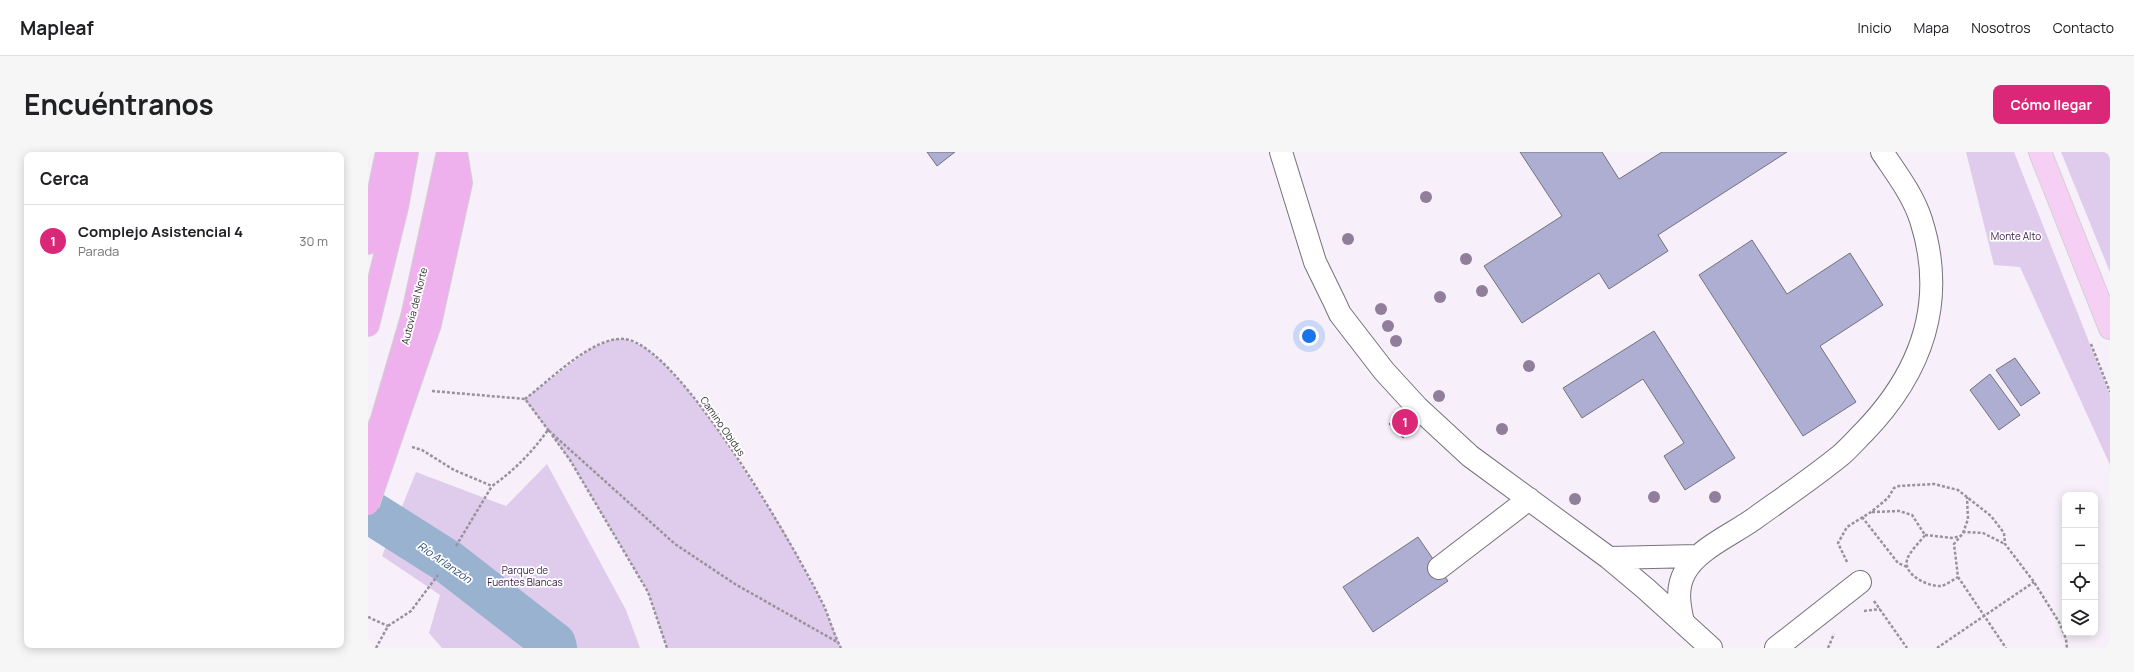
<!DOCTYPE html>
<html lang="es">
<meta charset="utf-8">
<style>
body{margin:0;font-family:Manrope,sans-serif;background:#f6f6f6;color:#202124}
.controls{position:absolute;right:12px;bottom:12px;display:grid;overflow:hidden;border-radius:8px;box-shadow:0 2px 10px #0003}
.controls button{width:36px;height:36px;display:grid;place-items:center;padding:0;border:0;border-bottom:1px solid #e0e0e0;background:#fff;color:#202124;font:20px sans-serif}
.you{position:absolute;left:941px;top:184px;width:14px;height:14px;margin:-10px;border:3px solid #fff;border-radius:50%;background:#1a73e8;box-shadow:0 0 0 6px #1a73e833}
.badge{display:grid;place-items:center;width:26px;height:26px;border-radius:50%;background:#db2777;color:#fff;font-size:13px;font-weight:700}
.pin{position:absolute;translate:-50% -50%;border:2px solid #fff;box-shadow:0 1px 4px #0006}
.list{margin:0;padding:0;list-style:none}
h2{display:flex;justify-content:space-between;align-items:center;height:52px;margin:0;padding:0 16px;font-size:17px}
h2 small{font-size:13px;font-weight:400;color:#757577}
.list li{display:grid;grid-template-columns:26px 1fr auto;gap:12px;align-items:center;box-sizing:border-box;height:72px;padding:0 16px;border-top:1px solid #e0e0e0}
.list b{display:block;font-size:15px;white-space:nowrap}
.list p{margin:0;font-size:13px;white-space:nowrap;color:#757577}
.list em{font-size:13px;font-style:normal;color:#757577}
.icon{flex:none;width:22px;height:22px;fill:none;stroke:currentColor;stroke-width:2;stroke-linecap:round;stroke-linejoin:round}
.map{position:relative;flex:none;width:1742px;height:496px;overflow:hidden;border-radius:8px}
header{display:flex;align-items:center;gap:24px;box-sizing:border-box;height:56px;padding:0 20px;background:#fff;border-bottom:1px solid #e0e0e0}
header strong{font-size:19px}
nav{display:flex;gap:22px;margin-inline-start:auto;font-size:14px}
.intro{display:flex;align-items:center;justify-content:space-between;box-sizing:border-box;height:96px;padding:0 24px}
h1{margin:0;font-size:28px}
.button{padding:10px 18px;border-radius:8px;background:#db2777;color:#fff;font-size:14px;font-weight:700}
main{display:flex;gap:24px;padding:0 24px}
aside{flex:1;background:#fff;border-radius:8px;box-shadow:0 2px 10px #0003}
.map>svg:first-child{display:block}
.green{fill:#dfcbeb}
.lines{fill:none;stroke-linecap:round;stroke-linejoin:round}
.river{stroke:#99b2d0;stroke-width:44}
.building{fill:#aeaed3;stroke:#72727d}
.minor-casing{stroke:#78717b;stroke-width:24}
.major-casing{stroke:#d2d1d2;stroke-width:24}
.highway-casing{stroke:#d2d1d2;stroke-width:24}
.path{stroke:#98939b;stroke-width:2.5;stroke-dasharray:3 2;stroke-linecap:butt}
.minor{stroke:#fff;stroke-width:22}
.major{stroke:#f5d0f4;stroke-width:22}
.highway{stroke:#eeb1ed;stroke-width:22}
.highway-bridge-casing{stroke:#d2d1d2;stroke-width:24;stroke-linecap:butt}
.highway-bridge{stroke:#eeb1ed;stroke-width:22}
.tree{fill:#917e9a}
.labels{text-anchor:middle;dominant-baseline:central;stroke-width:3.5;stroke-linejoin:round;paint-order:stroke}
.park-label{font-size:10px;fill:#3d204b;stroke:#fff}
.street-label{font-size:10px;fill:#312f33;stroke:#fff}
.water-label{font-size:11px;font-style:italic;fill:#2c4e79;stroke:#fff}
</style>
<header>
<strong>Mapleaf</strong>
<nav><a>Inicio</a><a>Mapa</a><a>Nosotros</a><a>Contacto</a></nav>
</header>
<div class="intro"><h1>Encuéntranos</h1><a class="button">Cómo llegar</a></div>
<main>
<aside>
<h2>Cerca<small></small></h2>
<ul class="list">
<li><span class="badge">1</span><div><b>Complejo Asistencial 4</b><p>Parada</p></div><em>30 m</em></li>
</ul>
</aside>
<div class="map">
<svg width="1742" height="496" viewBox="0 0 1742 496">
<rect width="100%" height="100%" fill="#f7f0fb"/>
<!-- green -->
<path class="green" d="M1598 0H1646L1742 243V313L1652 115 1626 113Z
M1693 0H1742V120Z
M246 187H257L276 195 294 210 319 237 349 277 417 381 456 455 473 496H299L280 440 202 308 157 247 222 197Z
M179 312 258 458 272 496H74L61 481 72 443 14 404 48 320 138 354Z"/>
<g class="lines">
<!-- river -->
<path class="river" d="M0 359 79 409 186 492 187 496"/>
</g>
<!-- building -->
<path class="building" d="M559 0H587L569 14Z
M1152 0H1234L1251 27 1294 0H1419L1290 83 1300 99 1241 137 1231 121 1154 171 1116 114 1194 64Z
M1384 88 1419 142 1482 101 1515 153 1452 194 1488 250 1435 284 1331 123Z
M1286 179 1367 306 1317 338 1296 304 1316 291 1275 227 1214 266 1195 236Z
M1647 206 1672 241 1653 254 1628 218Z
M1622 222 1652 263 1631 278 1602 238Z
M1032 260 1047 273 1035 286 1021 272Z
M1050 385 1080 429 1005 480 975 435Z"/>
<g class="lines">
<defs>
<path id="minor" d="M913 0 947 110 966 149 972 162 1016 219 1049 255 1102 304 1241 406 1278 437 1343 496
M1241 406 1328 404
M1071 416 1161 347
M1315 470C1311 453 1308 436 1317 420 1330 396 1368 381 1390 364 1418 344 1446 325 1473 303 1481 296 1489 287 1496 280 1554 220 1579 149 1553 68 1545 43 1528 21 1514 0
M1408 496 1492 430"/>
<path id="major" d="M1672 0 1742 176"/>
<path id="highway" d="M0 91 19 0
M44 165 80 0
M62 172 93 31 88 0
M0 173 29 55 39 0"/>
</defs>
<!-- minor casing -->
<use href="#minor" class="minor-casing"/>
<!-- major casing -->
<use href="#major" class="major-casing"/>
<!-- highway casing -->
<use href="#highway" class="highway-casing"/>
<!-- path -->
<path class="path" d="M1723 192 1742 240
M64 239 157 247 181 279
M157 247C181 229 225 184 256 187 311 191 431 403 456 454 462 468 466 483 473 496
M184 283 202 308 280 440 299 496
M44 295 54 298 86 318 124 334C147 318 164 300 180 278L307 392 367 432 471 491
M1504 360 1531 359 1544 363 1557 383C1552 390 1541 400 1539 408 1535 423 1561 435 1573 434 1578 433 1585 428 1590 425L1586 392 1596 380 1615 381 1637 392
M1494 365 1530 411 1539 415
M1595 381 1600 367 1599 345
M1557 383 1585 386 1592 384
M88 394 124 334
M1479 410 1470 391 1479 375 1503 360 1520 346 1526 336 1531 334 1566 332 1590 338 1623 364 1636 381 1637 392 1666 430 1691 470 1698 487 1699 496
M1590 425 1638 496
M1506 449 1539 496
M1496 459 1512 457
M0 465 20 474
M8 496 20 474 43 459 70 423
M1460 496 1466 482
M1569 496 1666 430"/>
<!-- minor -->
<use href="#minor" class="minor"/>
<!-- major -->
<use href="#major" class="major"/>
<!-- highway -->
<use href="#highway" class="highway"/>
<defs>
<path id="highway-bridge" d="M0 304 14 267 44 165
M0 352 62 172"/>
</defs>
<!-- highway-bridge casing -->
<use href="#highway-bridge" class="highway-bridge-casing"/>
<!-- highway-bridge -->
<use href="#highway-bridge" class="highway-bridge"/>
</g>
<!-- trees -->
<g class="tree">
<circle cx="1058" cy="45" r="6"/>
<circle cx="980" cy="87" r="6"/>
<circle cx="1098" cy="107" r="6"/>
<circle cx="1114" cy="139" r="6"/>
<circle cx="1072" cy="145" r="6"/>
<circle cx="1013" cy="157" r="6"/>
<circle cx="1020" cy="174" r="6"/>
<circle cx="1028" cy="189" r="6"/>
<circle cx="1161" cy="214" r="6"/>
<circle cx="1071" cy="244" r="6"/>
<circle cx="1134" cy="277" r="6"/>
<circle cx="1286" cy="345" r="6"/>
<circle cx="1347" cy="345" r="6"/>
<circle cx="1207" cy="347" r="6"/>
</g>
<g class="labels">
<!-- park labels -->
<g class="park-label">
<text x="1648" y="84">Monte Alto</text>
<text x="157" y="418">Parque de<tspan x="157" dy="12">Fuentes Blancas</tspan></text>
</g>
<!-- street labels -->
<g class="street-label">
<text transform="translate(46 154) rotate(-76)">Autovía del Norte</text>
<text transform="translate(355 274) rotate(55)">Camino Obidus</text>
</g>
<!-- water labels -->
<g class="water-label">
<text transform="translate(77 410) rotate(35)">Río Arlanzón</text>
</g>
</g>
</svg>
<div class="controls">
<button>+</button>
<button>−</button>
<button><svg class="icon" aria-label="locate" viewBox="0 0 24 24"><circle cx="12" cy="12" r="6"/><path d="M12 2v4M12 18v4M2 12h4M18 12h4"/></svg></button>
<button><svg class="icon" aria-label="layers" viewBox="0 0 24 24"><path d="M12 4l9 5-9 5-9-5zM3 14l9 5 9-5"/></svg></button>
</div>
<div class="you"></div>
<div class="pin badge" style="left:1037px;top:270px">1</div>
</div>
</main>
